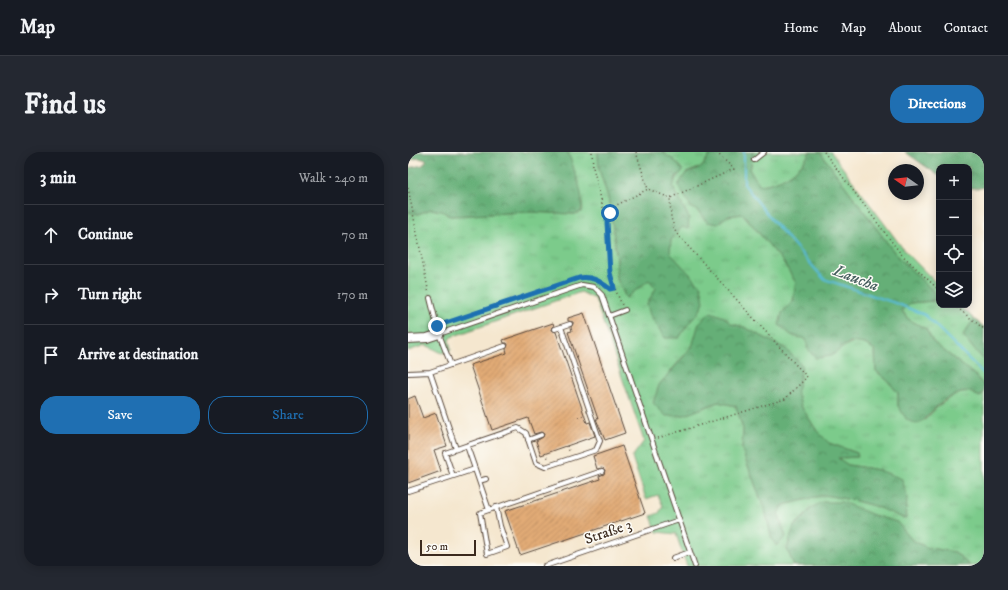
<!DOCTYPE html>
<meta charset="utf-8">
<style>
body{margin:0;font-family:"IM FELL DW Pica",serif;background:#242831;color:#f1f3f6}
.controls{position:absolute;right:12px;top:12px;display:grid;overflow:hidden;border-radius:8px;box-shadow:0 2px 10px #0003}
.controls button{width:36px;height:36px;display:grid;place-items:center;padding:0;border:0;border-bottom:1px solid #363941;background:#171b24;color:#f1f3f6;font:20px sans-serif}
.compass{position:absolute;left:480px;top:12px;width:36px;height:36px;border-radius:50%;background:#171b24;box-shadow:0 2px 10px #0003;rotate:284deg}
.scale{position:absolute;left:12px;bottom:10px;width:56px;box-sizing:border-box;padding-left:4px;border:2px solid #3b2a1e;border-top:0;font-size:11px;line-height:14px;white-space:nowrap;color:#3b2a1e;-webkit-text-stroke:3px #fdfcf7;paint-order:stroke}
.stop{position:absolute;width:12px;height:12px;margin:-9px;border:3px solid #1f6fb2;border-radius:50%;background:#fff}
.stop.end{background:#1f6fb2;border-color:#fff;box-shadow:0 1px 4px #0008}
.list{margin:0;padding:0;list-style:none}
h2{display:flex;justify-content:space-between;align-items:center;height:52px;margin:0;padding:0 16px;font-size:17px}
h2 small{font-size:13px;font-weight:400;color:#9ea1a6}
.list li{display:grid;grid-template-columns:26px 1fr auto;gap:12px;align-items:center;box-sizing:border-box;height:60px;padding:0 16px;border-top:1px solid #363941}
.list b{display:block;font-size:15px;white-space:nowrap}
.list em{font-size:13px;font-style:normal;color:#9ea1a6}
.actions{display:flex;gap:8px;padding:12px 16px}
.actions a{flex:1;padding:9px 0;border:1px solid #1f6fb2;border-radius:16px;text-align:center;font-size:14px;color:#1f6fb2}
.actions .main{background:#1f6fb2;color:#fff}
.icon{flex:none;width:22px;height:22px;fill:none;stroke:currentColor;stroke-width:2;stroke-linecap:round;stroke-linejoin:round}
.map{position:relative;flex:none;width:576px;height:414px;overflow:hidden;border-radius:16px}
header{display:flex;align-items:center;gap:24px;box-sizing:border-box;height:56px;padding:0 20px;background:#171b24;border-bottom:1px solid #363941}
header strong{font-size:19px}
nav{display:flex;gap:22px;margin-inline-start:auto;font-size:14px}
.intro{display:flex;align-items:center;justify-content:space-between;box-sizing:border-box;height:96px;padding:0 24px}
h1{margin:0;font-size:28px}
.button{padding:10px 18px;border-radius:16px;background:#1f6fb2;color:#fff;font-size:14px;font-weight:700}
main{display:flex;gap:24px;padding:0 24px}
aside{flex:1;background:#171b24;border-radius:16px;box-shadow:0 2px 10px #0003}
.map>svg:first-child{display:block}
.grass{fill:url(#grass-tufts);stroke:#5c7a54;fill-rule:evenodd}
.forest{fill:url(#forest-crowns);stroke:#506c4a}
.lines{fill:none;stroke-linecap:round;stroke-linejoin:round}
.stream{stroke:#58bbd6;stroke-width:2}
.building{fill:url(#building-hatch)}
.lane-casing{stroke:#574639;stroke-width:6}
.street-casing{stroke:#574639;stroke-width:10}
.path{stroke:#574639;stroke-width:1.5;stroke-dasharray:1 3;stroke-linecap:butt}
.lane{stroke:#fff;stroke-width:4}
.street{stroke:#fff;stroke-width:8}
.route{stroke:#1f6fb2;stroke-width:5}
.labels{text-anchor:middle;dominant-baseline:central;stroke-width:3;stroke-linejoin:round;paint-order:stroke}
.street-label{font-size:15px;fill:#3b2a1e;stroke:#fdfcf7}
.water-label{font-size:16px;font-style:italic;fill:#455d5e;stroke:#fdfcf7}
</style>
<header>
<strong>Map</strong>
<nav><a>Home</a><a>Map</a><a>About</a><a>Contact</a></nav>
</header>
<div class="intro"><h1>Find us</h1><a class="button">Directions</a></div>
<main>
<aside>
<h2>3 min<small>Walk · 240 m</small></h2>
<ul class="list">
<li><svg class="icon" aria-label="ahead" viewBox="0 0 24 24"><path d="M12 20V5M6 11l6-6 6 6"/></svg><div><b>Continue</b></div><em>70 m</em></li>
<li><svg class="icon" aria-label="right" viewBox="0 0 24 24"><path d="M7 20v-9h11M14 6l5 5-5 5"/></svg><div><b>Turn right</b></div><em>170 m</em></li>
<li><svg class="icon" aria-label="arrive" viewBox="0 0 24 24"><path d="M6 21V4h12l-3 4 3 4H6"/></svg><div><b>Arrive at destination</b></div></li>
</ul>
<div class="actions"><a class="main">Save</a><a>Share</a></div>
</aside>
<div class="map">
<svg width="576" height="414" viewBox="0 0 576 414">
<defs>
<pattern id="grass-tufts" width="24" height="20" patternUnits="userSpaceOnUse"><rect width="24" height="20" fill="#7ccb8b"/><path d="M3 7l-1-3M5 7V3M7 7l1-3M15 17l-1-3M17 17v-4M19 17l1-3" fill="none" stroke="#6cae78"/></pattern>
<pattern id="forest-crowns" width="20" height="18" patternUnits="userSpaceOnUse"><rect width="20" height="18" fill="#65af77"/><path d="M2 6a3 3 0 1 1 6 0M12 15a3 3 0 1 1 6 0" fill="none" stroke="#548f61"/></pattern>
<pattern id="building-hatch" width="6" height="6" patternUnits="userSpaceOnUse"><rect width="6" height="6" fill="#e2ab76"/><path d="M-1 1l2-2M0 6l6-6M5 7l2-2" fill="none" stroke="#b88b60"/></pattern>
</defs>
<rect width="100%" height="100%" fill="#fdfcf7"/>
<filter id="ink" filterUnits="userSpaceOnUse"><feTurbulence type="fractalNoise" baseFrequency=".025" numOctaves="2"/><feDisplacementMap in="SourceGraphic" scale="8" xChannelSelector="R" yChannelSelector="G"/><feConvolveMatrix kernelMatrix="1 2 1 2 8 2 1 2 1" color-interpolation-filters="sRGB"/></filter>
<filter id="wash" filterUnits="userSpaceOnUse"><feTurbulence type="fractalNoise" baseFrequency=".012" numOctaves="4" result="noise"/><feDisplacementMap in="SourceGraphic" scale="16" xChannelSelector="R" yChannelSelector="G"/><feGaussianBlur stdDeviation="0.9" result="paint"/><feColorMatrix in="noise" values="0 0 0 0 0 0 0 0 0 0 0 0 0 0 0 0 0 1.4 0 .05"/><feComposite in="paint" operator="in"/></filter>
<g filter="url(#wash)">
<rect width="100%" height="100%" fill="#f5e7cf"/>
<!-- grass -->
<path class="grass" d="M160 0H190L191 17 200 45 204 69 209 108 208 125 218 146 241 128 249 136 239 152 271 186 280 172 291 160 293 134 261 101 263 88 281 66 265 35 268 25 275 19 267 9 254 0H305L300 5 294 15 278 21 283 55 290 59 299 70 319 64 335 62 376 111 388 131 385 149 374 161 383 183 399 187 400 197 423 204C441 191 446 184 467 198L468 219 479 228 490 241V254L517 268 529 255 544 244 560 239 572 245 576 239V414H562L547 400 520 396 504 388 488 370 468 364 403 356 396 365 386 374 379 397 386 414H279L268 382 249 380 243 364 251 361 255 354 250 343 238 347 224 305 236 289 187 147 173 140 43 185 41 188 43 198 34 201 18 193 0 199V60L10 62 23 57 34 59 42 64 119 60 167 62 173 60 175 56ZM316 165 324 172 336 175 378 197 394 213 389 240 393 254 409 279 421 291 449 301V305L429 306 440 313 471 318 498 367 466 354 444 348 416 343 376 353 370 361 378 385 363 384 358 361 334 298 335 277 328 254 310 250 293 257 251 233 284 194Z
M345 0H402C392 19 373 31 352 33L342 19Z
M412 0H423L496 98 531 134V153H551L566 167 555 183 564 195 576 208V234L569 225 525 190 518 177 500 167 494 158 502 151 525 149 530 145 489 104Z"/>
<!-- forest -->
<path class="forest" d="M0 0H160C165 15 178 46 173 60L167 62 119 60 42 64 34 59 23 57 10 62 0 60V16L15 13 19 8 11 6 2 8Z
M190 0H254L267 9 275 19 268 25 265 35 281 66 280 77 274 75 263 88 262 101 293 134 296 150 291 160 280 172 271 186H257L242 163 239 152 248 136 241 128 218 146 208 125 209 108 204 69 200 45 191 17Z
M305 0H345L342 19 352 33C373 31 392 19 402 0H412L489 104 531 145 525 149 502 151 494 159 500 167 518 177 525 190 569 225 576 234V239L572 245 560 239C548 242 537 246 528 255 520 263 519 267 508 272L499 268 490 254V241L479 228 468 219 467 198 457 192 442 190 423 204 407 206 400 197 398 187 383 183 371 173 374 161 385 149 388 131 376 111 335 62 319 64 310 72 299 70 290 59 283 55 270 33 278 21 294 15 300 5Z
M497 0H576V35L573 36H561V15H531V24Z
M303 160 316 165 324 172 336 175 378 197 394 213 389 240 393 254 409 279 421 291 449 301 450 305 430 306 440 313 471 318 494 327 499 345 498 367 466 354 444 348 416 343 376 353 370 361 378 385 368 394 363 384 358 361 334 298 335 277 328 254 310 250 277 263 258 264 245 251 251 233 284 195 291 171Z
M566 167 576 175V208L564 195 555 183Z
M414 350H434L468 364 489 370 504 388 520 396 547 400 562 414H386L379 397 386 374 396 365 403 356Z"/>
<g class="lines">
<!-- stream -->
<path class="stream" d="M336 0V32L363 67 416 127 490 152 517 163 576 222"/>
</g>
<g id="blocks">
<!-- building -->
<path class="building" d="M176 161 217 281 197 288 188 267H190L160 180 164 179 163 175 165 172V170L160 169V166Z
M145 171 146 174 144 176V178L148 180 179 271 182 270 187 284 133 303 128 289 135 285 136 282 133 280 126 282 120 266 84 278 62 213 99 201 98 197 100 193 99 191H96L95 188Z
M7 244 15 266 28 261 39 294 26 298 33 319 0 331V247Z
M214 294 237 361 112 403 97 359 192 327 191 324 196 322 197 318 194 316 189 317 185 304Z"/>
</g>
</g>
<g filter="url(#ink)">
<use href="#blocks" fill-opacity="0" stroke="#574639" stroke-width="1"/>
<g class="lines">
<defs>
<path id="lane" d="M346 8 356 0
M22 146 31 182 43 213
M201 164 217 158
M147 177 162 172
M31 182 174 133 186 135 194 143 287 414
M22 220 48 297
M0 221 22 220 97 194
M120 288 133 283
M67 317 81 358
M45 324 37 301 110 276 118 281 128 311 137 315 188 298 192 289 153 175
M71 329 78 327
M0 339 67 317 59 294
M88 355 92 374 99 395 79 402 72 361 194 319
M265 406 282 400
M137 414 271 368"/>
<path id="street" d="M0 187 19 186 31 182"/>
</defs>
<!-- lane casing -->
<use href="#lane" class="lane-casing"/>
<!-- street casing -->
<use href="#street" class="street-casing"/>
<!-- path -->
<path class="path" d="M184 0 185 15 200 75 201 111 204 130 214 153
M228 0 240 37 262 46 326 17 308 0
M416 0 493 102 531 138
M0 36 21 142
M199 69 202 61 207 54 240 37
M546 153 576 177
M34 172 171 126C184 124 192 129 203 137L206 136
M170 265 178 263
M250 286 377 247 399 225 268 81 263 66 262 46
M159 294 162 301
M137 301 140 308"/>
<!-- lane -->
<use href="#lane" class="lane"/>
<!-- street -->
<use href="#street" class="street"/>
</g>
</g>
<g class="lines" filter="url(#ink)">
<!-- route -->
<path class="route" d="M29 174 171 126C184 124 192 129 202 137L206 136 202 121 199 70 202 61"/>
</g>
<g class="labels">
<!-- street labels -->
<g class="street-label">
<text transform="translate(200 380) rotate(-19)">Straße 3</text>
</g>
<!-- water labels -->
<g class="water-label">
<text transform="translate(448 126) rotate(21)">Laucha</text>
</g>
</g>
</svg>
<div class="controls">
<button>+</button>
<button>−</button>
<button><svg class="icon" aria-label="locate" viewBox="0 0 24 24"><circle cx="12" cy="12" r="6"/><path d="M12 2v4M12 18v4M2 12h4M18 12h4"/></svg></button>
<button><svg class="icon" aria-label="layers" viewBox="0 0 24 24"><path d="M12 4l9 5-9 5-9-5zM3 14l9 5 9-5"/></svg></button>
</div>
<svg class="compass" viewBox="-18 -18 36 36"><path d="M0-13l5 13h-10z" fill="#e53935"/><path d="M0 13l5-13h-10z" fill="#9ea1a6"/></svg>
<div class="scale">50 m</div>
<div class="stop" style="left:202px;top:61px"></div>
<div class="stop end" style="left:29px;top:174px"></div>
</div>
</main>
